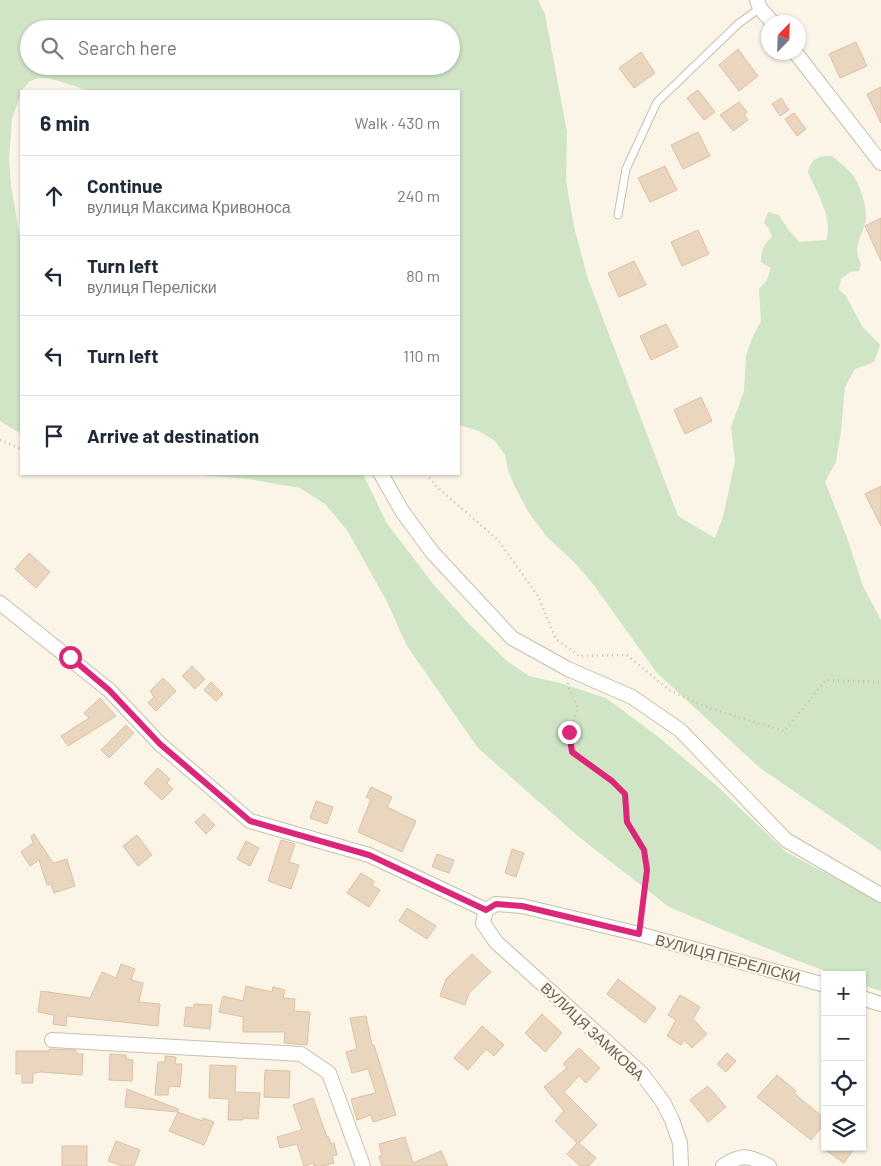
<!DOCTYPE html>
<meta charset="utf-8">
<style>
body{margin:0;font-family:Barlow,sans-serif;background:#f2f2f3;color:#1f2937}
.controls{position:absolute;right:15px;bottom:15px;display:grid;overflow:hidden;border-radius:0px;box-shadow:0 1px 4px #0004}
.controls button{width:45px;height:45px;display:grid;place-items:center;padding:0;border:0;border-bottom:1px solid #e0e1e3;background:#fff;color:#1f2937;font:25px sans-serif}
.compass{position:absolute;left:761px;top:15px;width:45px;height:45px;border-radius:50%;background:#fff;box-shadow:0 1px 4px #0004;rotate:23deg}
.stop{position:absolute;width:15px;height:15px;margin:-11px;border:4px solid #db2777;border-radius:50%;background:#fff}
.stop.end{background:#db2777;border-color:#fff;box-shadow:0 1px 5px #0008}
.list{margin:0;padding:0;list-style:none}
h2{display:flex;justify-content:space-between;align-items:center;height:65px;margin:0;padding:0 20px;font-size:21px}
h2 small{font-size:16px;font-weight:400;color:#747a83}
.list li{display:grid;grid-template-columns:32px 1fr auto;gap:15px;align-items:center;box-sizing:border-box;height:80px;padding:0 20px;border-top:1px solid #e0e1e3}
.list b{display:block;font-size:19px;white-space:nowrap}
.list p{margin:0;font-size:16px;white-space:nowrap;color:#747a83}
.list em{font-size:16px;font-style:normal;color:#747a83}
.icon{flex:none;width:28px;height:28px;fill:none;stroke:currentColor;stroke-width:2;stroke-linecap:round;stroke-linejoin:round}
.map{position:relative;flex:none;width:881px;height:1166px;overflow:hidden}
.search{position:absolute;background:#fff;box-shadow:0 1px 4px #0004;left:20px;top:20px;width:440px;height:55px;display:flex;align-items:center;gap:12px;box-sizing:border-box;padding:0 18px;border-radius:28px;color:#747a83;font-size:19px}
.panel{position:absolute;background:#fff;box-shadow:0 1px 4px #0004;left:20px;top:90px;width:440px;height:385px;border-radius:0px}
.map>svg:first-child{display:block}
.green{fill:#cfe5c6;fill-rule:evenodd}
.building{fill:#ead6bf;stroke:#ddc1a3}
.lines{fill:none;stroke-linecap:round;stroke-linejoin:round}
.lane-casing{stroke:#cabead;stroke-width:9}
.street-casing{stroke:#cabead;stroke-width:16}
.path{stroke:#d0bba4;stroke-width:2.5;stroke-dasharray:1 4;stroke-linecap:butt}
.lane{stroke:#fff;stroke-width:7}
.street{stroke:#fff;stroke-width:14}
.route{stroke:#db2777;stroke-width:6}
.labels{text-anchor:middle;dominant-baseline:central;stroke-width:4;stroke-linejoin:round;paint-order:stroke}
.street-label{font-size:15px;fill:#705f4e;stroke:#fdf8ec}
</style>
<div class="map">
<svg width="881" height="1166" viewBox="0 0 881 1166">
<rect width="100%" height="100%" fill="#faf5e6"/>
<!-- green -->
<path class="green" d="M0 0H538L545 14 567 132 566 180 574 227 588 279 678 516 715 538 723 517 735 461 731 427 744 391 746 356 752 338 761 321 759 289 767 280 771 268 761 262C761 251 763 245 772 237L769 229 764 223 768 212 779 215 788 229 799 242 826 240C834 219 816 191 808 172 812 158 818 156 832 156 839 162 847 168 852 174 860 183 869 212 865 223 861 239 852 248 861 264L859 271 850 272 841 279 839 289 846 296 862 326 880 345 874 362 855 369 845 387 841 431 836 462 825 482 846 535 863 586 881 620V851L760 768 657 673 593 584 576 564 546 536 529 513 515 487 508 470 505 455 495 441 479 431 459 425V91H87L75 86 47 78H39L30 81 22 90 12 119 9 160 11 184 21 245V434L0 421ZM29 29H451V66H29Z
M188 474H363L386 522 433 584 469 624 507 661 529 676 560 683 606 698 657 736 718 787 786 852 881 902V991L862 985V975H836L788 957 669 907 579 837 478 748 407 646 386 600 347 530 325 504 300 488 249 479Z"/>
<!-- building -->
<path class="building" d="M856 42 867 66 840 78 829 54Z
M738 49 758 76 739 91 719 65Z
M641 52 655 73 634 88 619 68Z
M881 87V123L867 94Z
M698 90 715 112 704 120 687 98Z
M781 98 789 110 780 116 772 104Z
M739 102 747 112 744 114 748 120 733 131 720 115Z
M794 113 806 129 797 136 785 119Z
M698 132 710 156 683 169 671 145Z
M665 166 677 190 650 202 638 178Z
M881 218V261L865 226Z
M698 230 709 254 682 266 671 242Z
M634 261 646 285 619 297 608 273Z
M666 324 678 347 651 360 640 336Z
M701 397 712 421 685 434 674 410Z
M881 486V526L865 494Z
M29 553 50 572 36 588 15 569Z
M192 666 205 679 195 689 182 676Z
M163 678 176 691 156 711 148 703 154 697 150 691Z
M211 682 223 694 216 701 204 690Z
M100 698 116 716 68 746 61 736 89 718 84 713Z
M126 725 134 733 109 758 101 750Z
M158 768 170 779 167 783 173 789 162 800 144 783Z
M371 787 392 797 387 807 416 821 402 852 358 832 371 799 366 797Z
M316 801 333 807 327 824 310 818Z
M204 814 215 825 206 834 195 822Z
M34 834 53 863 67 859 75 886 54 893 51 884 47 885 39 860 30 866 21 852 33 843 31 836Z
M137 835 152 855 138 866 123 846Z
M281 840 295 844 289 862 299 865 291 889 268 881Z
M246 841 259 848 250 866 237 859Z
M512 849 524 853 516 877 505 873Z
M437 854 454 860 449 873 432 867Z
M361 873 374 881 372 885 380 890 369 907 347 893Z
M407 908 436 926 427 939 399 921Z
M472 954 491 972 469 993 465 1005 440 996 446 979Z
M121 964 135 969 131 980 143 983 139 1002 160 1004 158 1026 67 1016 66 1026 53 1024 54 1015 38 1012 41 991 90 998 102 972 116 978Z
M618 979 656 1008 645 1023 607 994Z
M246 986 272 992 273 987 285 990 283 998 295 999 294 1011 310 1012 307 1045 284 1043 285 1032H243V1017L219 1012 223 996 243 1001Z
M680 995 700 1007 693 1019 707 1034 692 1048 684 1040 681 1045 667 1036 676 1020 668 1015Z
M194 1004 212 1005 210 1029 184 1026 186 1007 194 1008Z
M542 1014 562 1033 545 1052 525 1033Z
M366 1016 372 1045H374L396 1115 373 1122 371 1115 357 1120 351 1099 376 1093 368 1069 352 1073 346 1052 357 1049 350 1018Z
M482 1026 504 1045 494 1056 486 1049 468 1070 454 1058Z
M579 1048 600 1068 586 1083 579 1076 564 1092 597 1125 579 1143 596 1158 589 1166H580L567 1154 577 1143 555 1121 564 1111 544 1087 567 1068 563 1064Z
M49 1049 76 1050V1054H83L82 1075 40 1072 33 1073V1083H22V1074H16V1051H49Z
M727 1053 736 1061 726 1072 717 1064Z
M110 1054 126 1055V1059L133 1060 132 1081 109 1080Z
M165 1056 176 1057 175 1064H182L180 1087 169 1086 168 1095H155L158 1062H165Z
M210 1065 236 1066 235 1092 260 1093 258 1119 243 1118V1120H228L229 1099 209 1098Z
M265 1070 290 1071 289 1098 264 1097Z
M777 1075 796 1091 794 1093 825 1119V1123L811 1140 757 1097Z
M708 1086 726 1107 708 1122 690 1100Z
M127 1089 178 1109V1112L125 1107Z
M313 1098 327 1137 328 1136 331 1144 334 1143 337 1155 332 1156 334 1163 323 1166H314L313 1163 304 1166 297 1144 280 1148 277 1137 302 1130 293 1105Z
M178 1112 202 1121 203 1118 214 1122 204 1145 169 1131Z
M405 1137 413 1163 441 1151 448 1166H382L379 1156H382L379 1144Z
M116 1141 140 1150 134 1166H122L108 1161Z
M62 1146H87V1166H62Z
M821 1147H855L844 1163Z"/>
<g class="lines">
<defs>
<path id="lane" d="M618 215 626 169 657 102 738 24 760 8"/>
<path id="street" d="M757 0 760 8 772 22
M795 52 881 163
M381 474 402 511 432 552 512 638 568 669 632 697 680 730 786 840 881 895
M0 603 109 690 160 744 250 821 369 855 486 910
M486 910 496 904 522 906 639 934 825 985
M486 910 483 923 496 942 642 1074 663 1102 672 1120 680 1143 681 1166
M862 998 881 1004
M52 1040 301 1054 329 1073 363 1166
M723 1166C742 1153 750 1156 769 1166"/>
</defs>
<!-- lane casing -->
<use href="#lane" class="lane-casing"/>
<!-- street casing -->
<use href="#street" class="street-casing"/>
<!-- path -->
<path class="path" d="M0 440 21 449
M426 474 437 487 498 540 538 596 556 639 579 656 627 655 669 690 709 708 784 731 826 680 881 682
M568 683V686L578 708 569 732 573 752 612 781 625 794 627 823 644 850 647 870 642 920"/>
<!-- lane -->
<use href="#lane" class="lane"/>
<!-- street -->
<use href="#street" class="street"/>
</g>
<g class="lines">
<!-- route -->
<path class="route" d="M70 657 109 690 160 744 250 821 369 855 486 910 496 904 522 906 639 934 647 870 644 850 627 822 625 794 612 781 572 752 569 732"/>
</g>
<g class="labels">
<!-- street labels -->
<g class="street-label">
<text transform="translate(728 958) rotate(15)">ВУЛИЦЯ ПЕРЕЛІСКИ</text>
<text transform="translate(593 1031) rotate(43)">ВУЛИЦЯ ЗАМКОВА</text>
</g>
</g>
</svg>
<div class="controls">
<button>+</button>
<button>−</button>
<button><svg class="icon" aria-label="locate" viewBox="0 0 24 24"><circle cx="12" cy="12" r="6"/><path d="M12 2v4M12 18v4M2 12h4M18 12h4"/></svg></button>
<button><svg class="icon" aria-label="layers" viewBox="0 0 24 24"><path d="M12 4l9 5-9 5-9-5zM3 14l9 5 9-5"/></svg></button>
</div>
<svg class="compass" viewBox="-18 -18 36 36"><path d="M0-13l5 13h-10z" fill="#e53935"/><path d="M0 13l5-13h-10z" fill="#747a83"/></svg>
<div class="stop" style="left:70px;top:657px"></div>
<div class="stop end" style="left:569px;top:732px"></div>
<div class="search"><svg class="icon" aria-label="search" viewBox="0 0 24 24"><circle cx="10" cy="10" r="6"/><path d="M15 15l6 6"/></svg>Search here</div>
<section class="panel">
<h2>6 min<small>Walk · 430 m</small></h2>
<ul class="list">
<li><svg class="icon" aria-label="ahead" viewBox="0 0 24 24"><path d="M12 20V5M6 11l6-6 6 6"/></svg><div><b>Continue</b><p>вулиця Максима Кривоноса</p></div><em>240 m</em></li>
<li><svg class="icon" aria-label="left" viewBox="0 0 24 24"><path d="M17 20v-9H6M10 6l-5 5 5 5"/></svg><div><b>Turn left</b><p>вулиця Переліски</p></div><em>80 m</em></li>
<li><svg class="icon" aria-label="left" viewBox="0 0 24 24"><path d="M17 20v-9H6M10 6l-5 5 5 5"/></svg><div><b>Turn left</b></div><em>110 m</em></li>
<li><svg class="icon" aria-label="arrive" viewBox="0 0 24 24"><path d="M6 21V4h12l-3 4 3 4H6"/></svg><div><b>Arrive at destination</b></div></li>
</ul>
</section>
</div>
